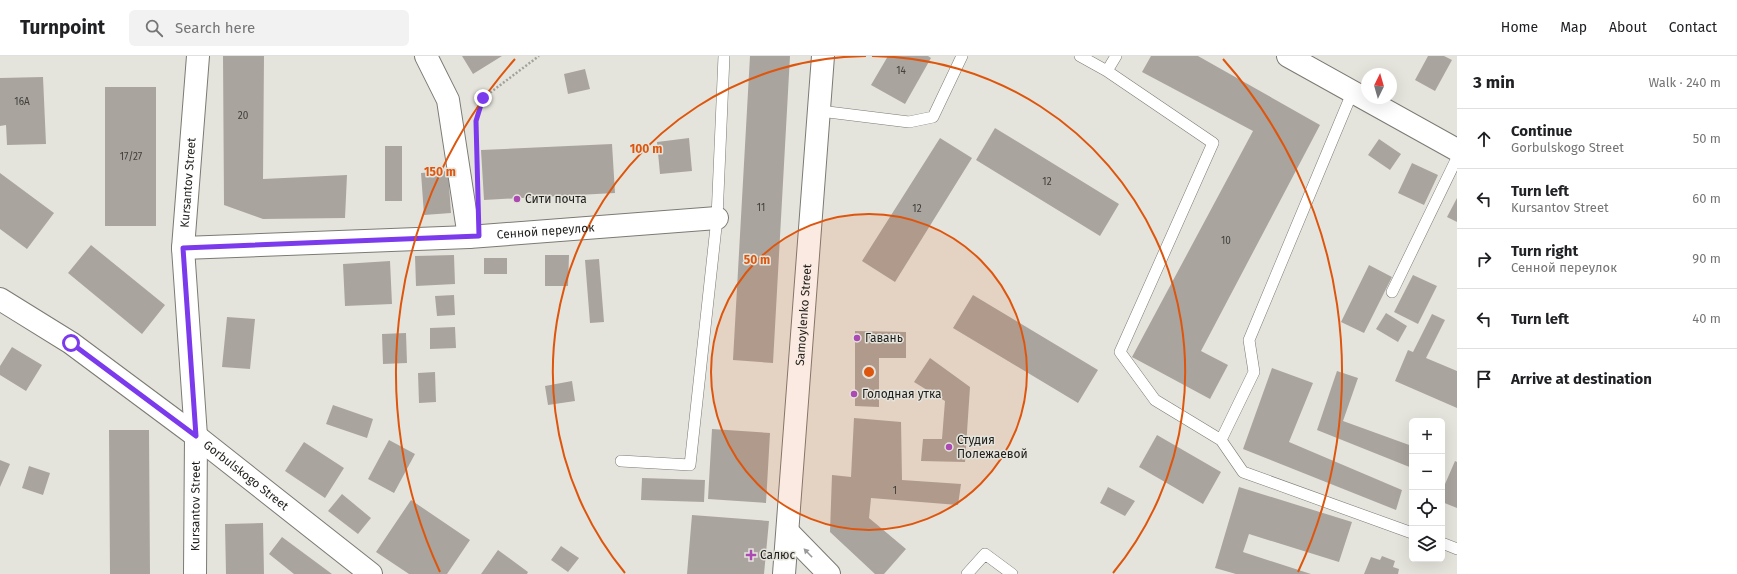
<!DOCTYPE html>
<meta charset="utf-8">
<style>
body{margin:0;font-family:"Fira Sans",sans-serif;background:#f2f2f2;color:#202124}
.controls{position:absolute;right:12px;bottom:12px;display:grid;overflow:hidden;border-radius:6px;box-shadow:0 4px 16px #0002}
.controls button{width:36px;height:36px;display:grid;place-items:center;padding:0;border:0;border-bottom:1px solid #e0e0e0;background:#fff;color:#202124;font:20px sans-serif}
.compass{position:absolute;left:1361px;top:12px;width:36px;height:36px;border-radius:50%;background:#fff;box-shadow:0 4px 16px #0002;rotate:5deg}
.stop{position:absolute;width:12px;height:12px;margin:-9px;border:3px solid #7c3aed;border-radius:50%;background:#fff}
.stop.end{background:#7c3aed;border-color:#fff;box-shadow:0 1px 4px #0008}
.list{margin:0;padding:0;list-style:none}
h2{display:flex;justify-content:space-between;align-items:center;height:52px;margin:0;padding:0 16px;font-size:17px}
h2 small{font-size:13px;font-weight:400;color:#757577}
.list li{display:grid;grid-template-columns:26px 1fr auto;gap:12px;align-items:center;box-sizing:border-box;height:60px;padding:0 16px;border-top:1px solid #e0e0e0}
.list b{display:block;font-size:15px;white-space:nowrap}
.list p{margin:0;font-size:13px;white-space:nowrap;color:#757577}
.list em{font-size:13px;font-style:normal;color:#757577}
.icon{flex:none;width:22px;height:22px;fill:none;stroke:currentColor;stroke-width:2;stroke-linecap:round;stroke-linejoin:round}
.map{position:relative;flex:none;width:1457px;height:518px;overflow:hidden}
header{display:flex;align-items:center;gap:24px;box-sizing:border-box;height:56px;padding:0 20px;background:#fff;border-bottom:1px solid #e0e0e0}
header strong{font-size:19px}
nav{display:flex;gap:22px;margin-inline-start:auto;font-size:14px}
.search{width:280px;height:36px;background:#f2f2f2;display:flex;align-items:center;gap:10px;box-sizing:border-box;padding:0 14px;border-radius:6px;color:#757577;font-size:15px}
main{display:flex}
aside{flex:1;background:#fff}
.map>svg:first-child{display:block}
.building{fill:#aaa49e}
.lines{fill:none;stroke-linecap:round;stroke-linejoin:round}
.service-casing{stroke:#7b7a73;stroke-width:12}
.minor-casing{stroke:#7b7a73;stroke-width:24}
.secondary-casing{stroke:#7b7a73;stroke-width:24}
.primary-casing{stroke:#7b7a73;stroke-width:24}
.path{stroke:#a2a19b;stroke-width:2.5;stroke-dasharray:2 2;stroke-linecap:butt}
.service{stroke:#fff;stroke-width:11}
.minor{stroke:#fff;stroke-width:22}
.secondary{stroke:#fff;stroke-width:22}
.primary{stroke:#fff;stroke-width:22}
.oneway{fill:#9a9a98}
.route{stroke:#7c3aed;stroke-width:5}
.ring{fill:none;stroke:#de560d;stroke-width:2}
.poi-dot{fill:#ab4ab2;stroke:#e5e4dc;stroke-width:1.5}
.labels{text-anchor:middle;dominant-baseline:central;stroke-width:3;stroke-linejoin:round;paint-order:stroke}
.number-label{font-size:10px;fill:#41403c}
.street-label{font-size:12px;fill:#1e1e1b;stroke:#e5e4dc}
.poi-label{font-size:12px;fill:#1e1e1b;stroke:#e5e4dc;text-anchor:start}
.centre{fill:#de560d;stroke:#e5e4dc;stroke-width:2}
.ring-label{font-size:12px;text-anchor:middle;font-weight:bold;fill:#de560d;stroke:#e5e4dc;stroke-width:3;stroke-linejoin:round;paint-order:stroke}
</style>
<header>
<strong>Turnpoint</strong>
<div class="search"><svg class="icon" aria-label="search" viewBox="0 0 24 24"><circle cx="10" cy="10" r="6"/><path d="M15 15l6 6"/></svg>Search here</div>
<nav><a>Home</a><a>Map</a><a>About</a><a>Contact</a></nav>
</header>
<main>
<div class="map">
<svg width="1457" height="518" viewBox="0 0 1457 518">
<rect width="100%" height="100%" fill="#e5e4dc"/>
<!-- building -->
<path class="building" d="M223 0H264L263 123 347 119 345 162 263 163 224 149Z
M462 0H502L473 18Z
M750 0H790L773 307 733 304Z
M888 0H928L931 2 905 48 871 29Z
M1151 0H1198L1320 69 1201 295 1228 309 1210 343 1132 301 1253 75 1142 16Z
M1428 0H1444L1452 4 1435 35 1415 24Z
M585 13 590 33 568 38 564 18Z
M43 21 46 88 7 89 6 69 0 70V22Z
M105 31H156V170H105Z
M995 72 1119 148 1100 180 976 104Z
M689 82 692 115 660 118 657 86Z
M940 82 972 102 895 226 862 205Z
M1379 83 1401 98 1390 114 1368 99Z
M612 88 615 137 484 144 481 94Z
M385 90H402V145H385Z
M1412 107 1438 119 1424 149 1398 137Z
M448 115 451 157 424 159 421 117Z
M0 117 54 157 27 193 0 173Z
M1457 142V166L1447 161Z
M91 189 165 249 142 278 68 217Z
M454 199 455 228 416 230 415 200Z
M545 199H569L568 230H545Z
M484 202H507V218H484Z
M599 203 604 266 590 267 585 204Z
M390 205 392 248 345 250 343 208Z
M1369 209 1392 221 1364 277 1341 266Z
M1413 219 1437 230 1418 268 1394 256Z
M454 239 455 259 437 260 435 240Z
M973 239 1098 314 1078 347 953 272Z
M1386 257 1407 270 1398 286 1376 273Z
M1432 258 1445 264 1426 302 1457 315V352L1395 325 1408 294 1413 296Z
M227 261 255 263 250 313 222 311Z
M455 271 456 292 430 293V272Z
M855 275 906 276V302H879V351L855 350Z
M406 277 407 307 383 308 382 278Z
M12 291 42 309 26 335 0 319V310Z
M930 302 970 331 965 406 921 405 923 383H942L945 345 914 326Z
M1272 312 1313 327 1289 386 1402 434 1396 454 1243 393Z
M1337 315 1358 322 1343 365 1412 390V412L1317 374Z
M435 316 436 346 419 347 418 317Z
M572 325 575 345 548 349 545 330Z
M333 349 373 363 367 382 326 368Z
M854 362 901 366 902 424 961 428 958 449 871 442 869 462 906 493 884 518H875L830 476 832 419 851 421Z
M712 373 770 377 766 447 708 443Z
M109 374H149L150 518H110Z
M1157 379 1221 416 1203 448 1139 411Z
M389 384 415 398 394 437 368 423Z
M304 386 344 412 325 442 285 415Z
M0 404 10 408 0 431Z
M1455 405 1457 406V452L1442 446V435Z
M29 410 50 417 43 439 22 432Z
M642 422 705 424 704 446 641 444Z
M1108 431 1135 445 1125 460 1100 447Z
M1239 431 1352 466 1339 506 1249 478 1243 496 1311 518H1236L1215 512Z
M342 438 371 462 358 478 328 455Z
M411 444 470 484 447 518H409L376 496Z
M692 459 769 465 764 518H687Z
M263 467 264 518H226L225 468Z
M282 481 332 518H294L269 498Z
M561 490 579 502 568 516 551 504Z
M498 494 528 516 527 518H481Z
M1382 500 1395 505 1393 511 1399 513 1398 518H1364L1371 501 1380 504Z"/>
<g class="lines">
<defs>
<path id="service" d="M1080 0 1107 15 1213 87 1120 296 1155 344 1221 384 1243 416 1412 477
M1107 15 1116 0
M820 55 909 66 933 61 962 0
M1392 236 1457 102
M1221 384 1254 316 1249 284 1352 37
M621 405 690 409 717 162 724 0
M1442 487 1457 493
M967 518 985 498 1012 518"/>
<g id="minor">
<path d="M426 0 448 44 469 181"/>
<path id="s1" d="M183 192 469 181 717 162"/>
<path id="s2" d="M0 243 71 287 196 380 371 518"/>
<path id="s3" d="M195 518 196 380 183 192 198 0"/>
</g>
<path id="secondary" d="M1288 0 1457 94
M788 476 829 518"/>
<g id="primary">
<path id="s4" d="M784 518 823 0"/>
</g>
</defs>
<!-- service casing -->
<use href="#service" class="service-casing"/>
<!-- minor casing -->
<use href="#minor" class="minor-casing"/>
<!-- secondary casing -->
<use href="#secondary" class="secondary-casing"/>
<!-- primary casing -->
<use href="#primary" class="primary-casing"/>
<!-- path -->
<path class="path" d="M476 72V65L483 42 539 0"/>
<!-- service -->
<use href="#service" class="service"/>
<!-- minor -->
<use href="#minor" class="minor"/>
<!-- secondary -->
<use href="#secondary" class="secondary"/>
<!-- primary -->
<use href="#primary" class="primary"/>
</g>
<!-- one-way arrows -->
<defs><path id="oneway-solid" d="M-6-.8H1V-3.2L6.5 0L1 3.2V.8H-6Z"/></defs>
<use class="oneway" href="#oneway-solid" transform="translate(808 497) rotate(-134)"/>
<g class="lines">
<!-- route -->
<path class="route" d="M71 287 196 380 183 192 479 180 476 65 483 42"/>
</g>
<!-- distance rings -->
<circle cx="869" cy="316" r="158" fill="#de560d" fill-opacity=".12"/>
<g class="ring">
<circle cx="869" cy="316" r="158"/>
<path d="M625 517A316 316 0 0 1 866 0M872 0A316 316 0 0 1 1113 517"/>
<path d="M440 516A473 473 0 0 1 515 3M1223 3A473 473 0 0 1 1298 516"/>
</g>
<!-- markers -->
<g class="poi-dot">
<circle cx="517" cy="143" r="4"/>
<circle cx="857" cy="282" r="4"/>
<circle cx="854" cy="338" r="4"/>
<circle cx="949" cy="391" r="4"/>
<path d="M749 493h4v4h4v4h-4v4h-4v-4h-4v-4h4z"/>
</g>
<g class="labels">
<!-- number labels -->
<g class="number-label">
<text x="901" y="15">14</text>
<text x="22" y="46">16А</text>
<text x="243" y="60">20</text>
<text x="131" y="101">17/27</text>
<text x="1047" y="126">12</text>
<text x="761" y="152">11</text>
<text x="917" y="153">12</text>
<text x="1226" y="185">10</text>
<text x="895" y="435">1</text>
</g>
<!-- street labels -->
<g class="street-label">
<text stroke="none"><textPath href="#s3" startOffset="392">Kursantov Street</textPath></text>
<text stroke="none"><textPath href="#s1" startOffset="363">Сенной переулок</textPath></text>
<text stroke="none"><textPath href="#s4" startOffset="260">Samoylenko Street</textPath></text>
<text stroke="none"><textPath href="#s2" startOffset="303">Gorbulskogo Street</textPath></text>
<text stroke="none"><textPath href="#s3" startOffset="68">Kursantov Street</textPath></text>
</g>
<!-- poi labels -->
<g class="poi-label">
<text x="525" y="143">Сити почта</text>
<text x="865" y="282">Гавань</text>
<text x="862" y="338">Голодная утка</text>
<text x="957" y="384">Студия<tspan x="957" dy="14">Полежаевой</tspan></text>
<text x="760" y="499">Салюс</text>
</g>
</g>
<circle cx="869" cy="316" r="6" class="centre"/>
<g class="ring-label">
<text x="646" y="97">100 m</text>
<text x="440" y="120">150 m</text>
<text x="757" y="208">50 m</text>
</g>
</svg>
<div class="controls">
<button>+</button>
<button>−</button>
<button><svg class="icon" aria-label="locate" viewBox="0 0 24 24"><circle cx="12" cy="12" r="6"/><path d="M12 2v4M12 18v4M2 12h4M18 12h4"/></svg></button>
<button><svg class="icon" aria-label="layers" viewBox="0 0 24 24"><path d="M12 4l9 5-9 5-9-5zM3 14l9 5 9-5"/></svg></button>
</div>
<svg class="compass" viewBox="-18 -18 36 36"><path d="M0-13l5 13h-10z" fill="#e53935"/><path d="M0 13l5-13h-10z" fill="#757577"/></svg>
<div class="stop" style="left:71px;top:287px"></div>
<div class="stop end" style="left:483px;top:42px"></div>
</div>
<aside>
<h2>3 min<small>Walk · 240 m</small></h2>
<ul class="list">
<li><svg class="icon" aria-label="ahead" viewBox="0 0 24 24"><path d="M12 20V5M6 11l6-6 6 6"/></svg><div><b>Continue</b><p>Gorbulskogo Street</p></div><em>50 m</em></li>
<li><svg class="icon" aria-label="left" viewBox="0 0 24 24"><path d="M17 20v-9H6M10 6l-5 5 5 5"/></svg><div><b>Turn left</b><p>Kursantov Street</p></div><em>60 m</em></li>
<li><svg class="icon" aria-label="right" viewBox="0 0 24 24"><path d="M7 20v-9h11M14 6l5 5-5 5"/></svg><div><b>Turn right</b><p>Сенной переулок</p></div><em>90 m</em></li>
<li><svg class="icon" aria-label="left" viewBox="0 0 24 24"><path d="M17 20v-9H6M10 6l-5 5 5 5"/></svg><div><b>Turn left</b></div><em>40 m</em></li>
<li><svg class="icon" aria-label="arrive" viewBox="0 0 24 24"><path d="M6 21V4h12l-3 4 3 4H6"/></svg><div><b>Arrive at destination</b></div></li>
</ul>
</aside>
</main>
